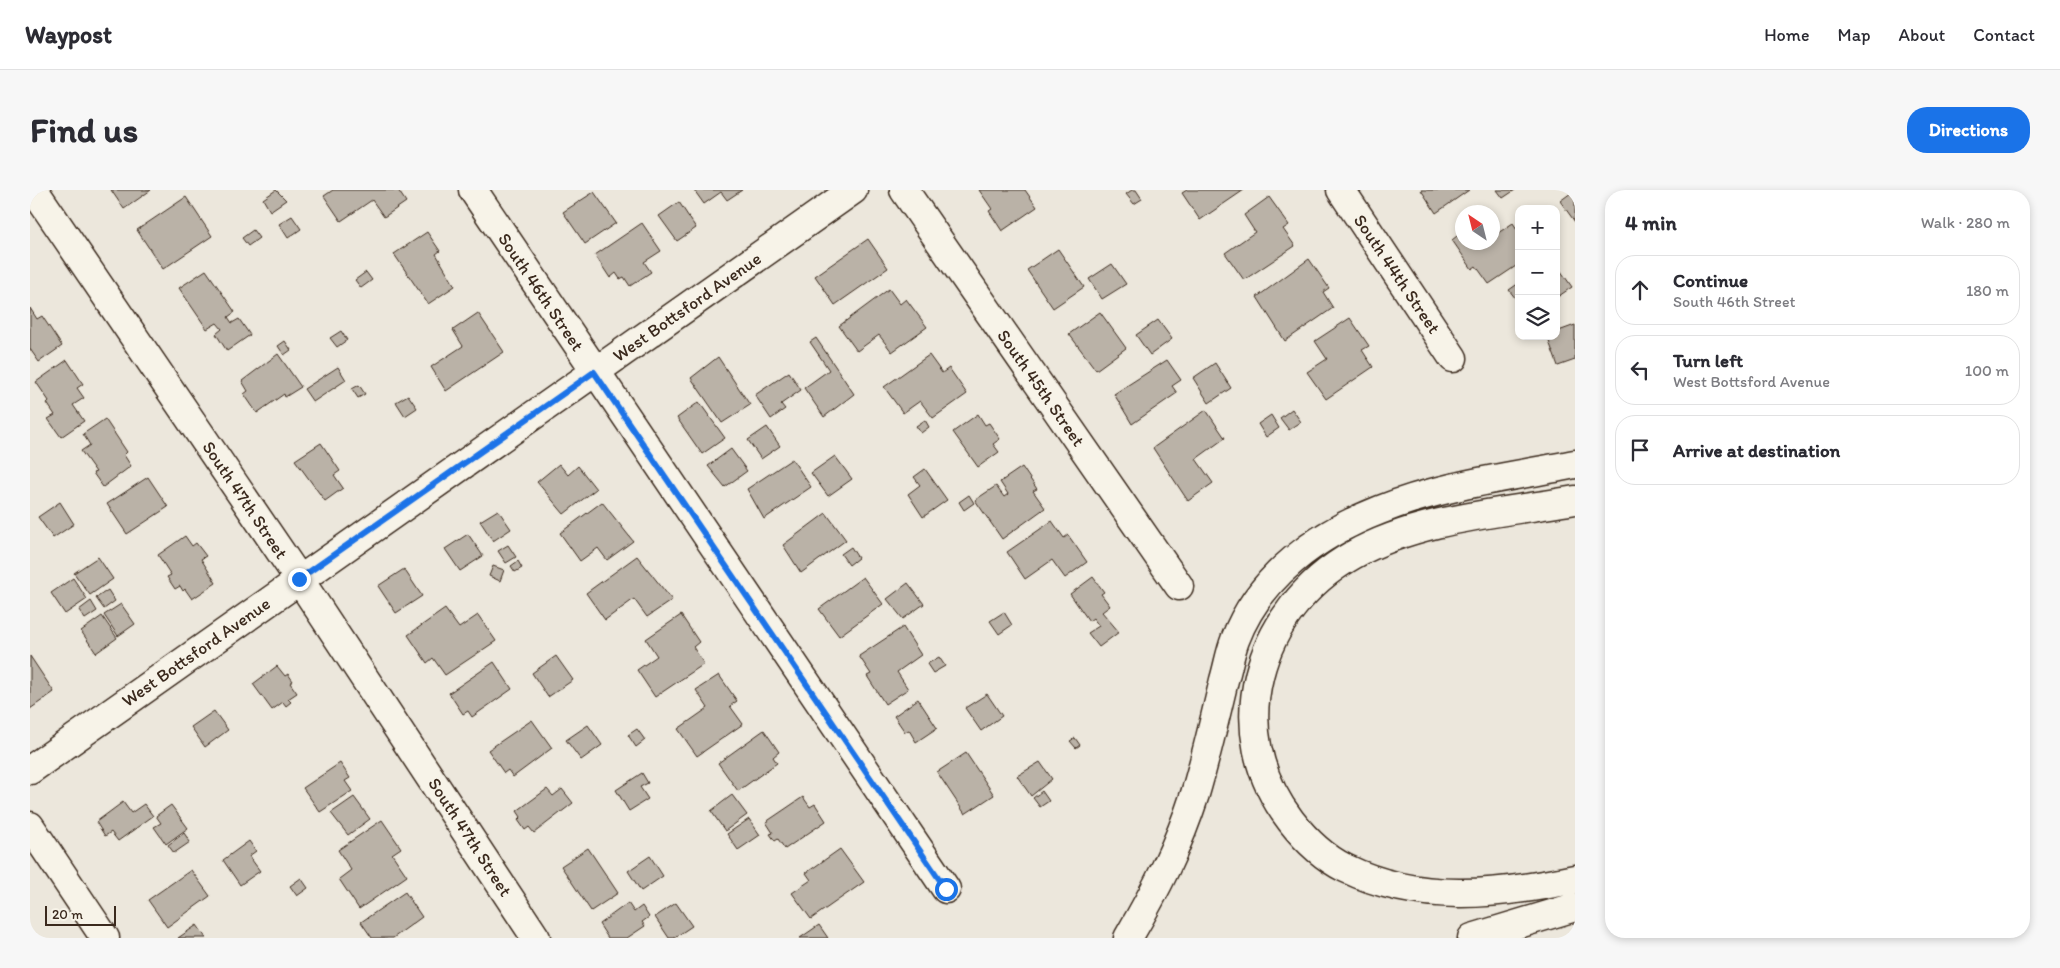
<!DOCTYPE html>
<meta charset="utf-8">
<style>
body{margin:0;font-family:Itim,sans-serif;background:#f7f7f7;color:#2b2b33}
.controls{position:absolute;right:15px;top:15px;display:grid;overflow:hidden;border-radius:10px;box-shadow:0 2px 8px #0003}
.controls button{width:45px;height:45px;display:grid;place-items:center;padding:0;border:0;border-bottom:1px solid #e1e1e2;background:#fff;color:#2b2b33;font:25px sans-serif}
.compass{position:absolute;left:1425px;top:15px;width:45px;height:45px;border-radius:50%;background:#fff;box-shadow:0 2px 8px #0003;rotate:325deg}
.scale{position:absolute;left:15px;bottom:12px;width:71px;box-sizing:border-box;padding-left:5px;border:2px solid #3b2a1e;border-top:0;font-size:14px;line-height:18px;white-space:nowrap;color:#3b2a1e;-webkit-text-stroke:4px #f7f3e8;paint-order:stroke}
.stop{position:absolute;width:15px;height:15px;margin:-11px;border:4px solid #1a73e8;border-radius:50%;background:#fff}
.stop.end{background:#1a73e8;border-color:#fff;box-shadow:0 1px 5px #0008}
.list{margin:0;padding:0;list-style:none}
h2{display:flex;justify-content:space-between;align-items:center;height:65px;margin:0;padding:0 20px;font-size:21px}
h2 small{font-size:16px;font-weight:400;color:#7c7c81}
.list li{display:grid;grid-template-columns:32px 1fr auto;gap:15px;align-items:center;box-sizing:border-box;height:70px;margin:0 10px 10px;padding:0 10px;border:1px solid #e1e1e2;border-radius:20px}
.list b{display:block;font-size:19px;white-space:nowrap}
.list p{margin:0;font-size:16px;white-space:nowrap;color:#7c7c81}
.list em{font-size:16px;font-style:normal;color:#7c7c81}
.icon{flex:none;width:28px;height:28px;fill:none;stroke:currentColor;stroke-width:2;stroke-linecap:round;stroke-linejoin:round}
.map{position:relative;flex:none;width:1545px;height:748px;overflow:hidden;border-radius:20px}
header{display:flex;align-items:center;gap:30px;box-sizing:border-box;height:70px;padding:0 25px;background:#fff;border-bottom:1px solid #e1e1e2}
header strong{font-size:24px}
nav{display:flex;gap:28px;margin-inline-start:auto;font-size:18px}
.intro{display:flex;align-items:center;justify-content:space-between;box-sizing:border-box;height:120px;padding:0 30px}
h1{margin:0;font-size:35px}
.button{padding:12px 22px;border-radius:20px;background:#1a73e8;color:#fff;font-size:18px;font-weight:700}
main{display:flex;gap:30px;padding:0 30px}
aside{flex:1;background:#fff;border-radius:20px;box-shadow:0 2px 8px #0003}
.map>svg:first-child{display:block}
.building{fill:#bab2a7;stroke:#3b2a1e}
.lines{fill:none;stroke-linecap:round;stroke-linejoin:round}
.street-casing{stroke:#3b2a1e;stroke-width:31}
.highway-casing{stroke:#3b2a1e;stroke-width:31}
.street{stroke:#f7f3e8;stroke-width:28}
.highway{stroke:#f7f3e8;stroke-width:28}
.route{stroke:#1a73e8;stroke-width:6}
.labels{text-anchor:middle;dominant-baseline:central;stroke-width:4;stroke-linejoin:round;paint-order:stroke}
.street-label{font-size:18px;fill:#3b2a1e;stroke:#f7f3e8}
</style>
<header>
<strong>Waypost</strong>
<nav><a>Home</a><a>Map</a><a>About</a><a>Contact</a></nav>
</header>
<div class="intro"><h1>Find us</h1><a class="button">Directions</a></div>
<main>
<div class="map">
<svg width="1545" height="748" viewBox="0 0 1545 748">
<rect width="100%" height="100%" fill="#ece7dc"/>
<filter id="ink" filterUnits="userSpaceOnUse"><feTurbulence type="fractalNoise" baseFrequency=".02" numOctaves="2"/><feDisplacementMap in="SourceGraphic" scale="10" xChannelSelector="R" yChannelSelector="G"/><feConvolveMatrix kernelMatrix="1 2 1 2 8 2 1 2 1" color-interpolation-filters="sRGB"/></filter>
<g filter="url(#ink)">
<!-- building -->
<path class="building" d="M81 0H121L94 19Z
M246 0 256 10 240 21 233 9Z
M303 0H368L376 12 354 27 342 10 311 31 294 6Z
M664 0H712L697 10 691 2 674 14Z
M949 0H995L1007 17 972 41 959 21 962 19Z
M1102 0H1106L1112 9 1104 14 1096 4Z
M1157 0H1214L1170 30 1152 3Z
M1391 0H1439L1406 23Z
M1467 0H1485L1473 8Z
M1545 0V32L1530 11Z
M564 2 586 33 555 54 533 22Z
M156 7 182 46 133 79 107 40Z
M1239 7 1259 35 1253 39 1265 56 1214 90 1195 63 1225 42 1214 25Z
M649 12 666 38 647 51 629 26Z
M262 26 271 39 258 48 249 34Z
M612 33 631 61 614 72 621 82 600 96 594 87 590 89 586 83 580 88 565 65Z
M1483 33 1489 42V74L1459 94 1446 76 1442 79 1422 50 1432 42V52H1462V47Z
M223 40 229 48 218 56 212 48Z
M397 42 410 61 406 64 425 96 398 114 364 64Z
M838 49 858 78 805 115 785 86Z
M1028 59 1054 97 1023 118 997 80Z
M1279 69 1299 98 1293 102 1303 118 1255 151 1227 107Z
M1082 74 1096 94 1072 109 1059 89Z
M1526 74 1542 97 1526 108Z
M176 80 205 122 198 127 202 133 209 129 220 145 197 161 186 144 192 139 187 133 177 139 149 98Z
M336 82 342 90 331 98 325 90Z
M1489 93V113L1479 100Z
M859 99 870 114 876 109 897 137 862 162 849 145 827 161 809 136Z
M0 118 7 129 12 126 32 156 9 172 0 159Z
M1070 122 1096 158 1066 180 1039 144Z
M448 123 474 162 416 201 401 177 433 156 423 140Z
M1320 128 1339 156 1332 160 1343 177 1296 209 1277 182 1297 169 1285 151Z
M1128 130 1142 149 1120 165 1106 145Z
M1545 135V170L1528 176 1517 146H1526V142Z
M311 141 317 150 307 157 300 148Z
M786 148 824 204 794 227 774 198 799 180 780 152Z
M255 151 261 160 254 165 248 156Z
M248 164 271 197 255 207 254 204 227 223 214 204 218 201 212 191Z
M899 165 912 183 919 178 937 204 903 228 890 211 873 223 854 197Z
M688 167 720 215 692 233 661 188Z
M37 170 53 194 47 198 54 208 43 215 54 231 31 247 18 229 25 225 17 213 19 211 6 192Z
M1137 170 1151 190 1142 196 1147 203 1102 234 1084 204Z
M1185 173 1201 198 1179 213 1163 188Z
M308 177 316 190 283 212 274 199Z
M759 182 771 200 751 214 755 219 741 229 725 205Z
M329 195 335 204 328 208 322 199Z
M378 205 387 218 375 226 366 212Z
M669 212 695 248 672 264 647 228Z
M1262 219 1271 232 1259 240 1250 228Z
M1176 220 1195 248 1166 269 1183 293 1158 311 1123 258Z
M948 224 955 235 959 233 970 249 963 254 969 262 948 277 923 242Z
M1241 225 1249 238 1236 247 1228 234Z
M75 229 97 262 94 265 101 276 73 297 63 283 66 282 51 261 60 255 53 244Z
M895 230 899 237 891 243 886 236Z
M737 237 750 256 731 269 718 250Z
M291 253 310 281 304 285 313 298 295 311 265 270Z
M701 259 717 281 695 297 678 276Z
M805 266 822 289 798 306 781 283Z
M762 269 781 297 734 329 717 299Z
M529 274 538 285 548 276 566 299 534 324 507 292Z
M992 277 1007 299 1003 301 1015 318 972 349 945 310 966 296 974 307 978 304 970 292Z
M895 279 917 310 893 327 878 304 890 295 884 287Z
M118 287 138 317 97 344 77 314Z
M939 305 944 313 934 320 929 312Z
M30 312 44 334 23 348 8 327Z
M572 312 603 351 577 370 568 358 550 371 530 343Z
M468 320 481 339 463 351 450 331Z
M796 323 816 350 771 383 753 355Z
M1022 331 1034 348 1038 345 1057 372 1035 388 1022 370 995 389 977 362Z
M438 344 453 366 430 381 415 359Z
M155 346 162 356 166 353 176 366 171 369 186 393 162 409 155 399 153 401 150 396 145 399 137 387 141 385 128 365Z
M478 355 486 367 476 373 468 361Z
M821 357 828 368 819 375 811 364Z
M607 366 642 410 617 427 604 409 575 430 556 403Z
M68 367 83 389 60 405 44 383Z
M488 371 492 378 485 382 481 376Z
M463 376 474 380 470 391 459 386Z
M374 379 392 406 366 423 348 396Z
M833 387 853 414 809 446 789 419Z
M1063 387 1074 402 1071 404 1080 416 1072 422 1089 442 1069 457 1058 443 1069 436 1063 428 1059 431 1040 404Z
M43 388 57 409 35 424 21 403Z
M878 393 894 414 873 429 857 409Z
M78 400 85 411 74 419 66 408Z
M61 411 67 421 55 429 49 420Z
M91 414 105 434 88 446 74 425Z
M415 419 429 438 448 425 466 451 415 485 403 468 397 473 378 445Z
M974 422 982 435 969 444 960 431Z
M651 425 669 452 663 457 674 474 625 507 607 480 627 466 616 449Z
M72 426 87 448 66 463 51 441Z
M873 437 891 465 867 482 878 499 855 514 837 486 841 484 829 466Z
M0 466 24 502 0 519Z
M526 466 543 490 518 507 502 483Z
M909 467 915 476 903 483 897 474Z
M464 472 482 499 442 527 438 521 433 524 419 503Z
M247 476 255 486 258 484 263 491 260 493 267 503 258 509 261 512 256 516 253 512 242 520 223 494Z
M689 485 707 511 700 516 713 534 667 566 648 539 678 518 666 500Z
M957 504 972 526 951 541 935 518Z
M888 509 907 538 886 552 879 540 875 542 864 526Z
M184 521 198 540 175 557 161 537Z
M502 530 522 558 483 587 478 580 474 583 458 560Z
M558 535 572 555 551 570 536 550Z
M607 539 615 550 606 557 598 545Z
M734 540 749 562 743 567 747 573 708 601 688 573Z
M1045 548 1050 555 1046 558 1040 551Z
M936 563 964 605 935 624 907 582Z
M1010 572 1022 589 1001 606 987 586Z
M310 573 320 588 315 591 322 601 290 622 273 598Z
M612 583 618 593 610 597 618 609 599 621 586 600Z
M517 599 523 606 532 599 543 613 504 643 499 637 495 640 488 630 491 627 487 621Z
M1012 601 1019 611 1010 617 1003 608Z
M702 605 717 625 695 641 681 621Z
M324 607 340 629 318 645 301 623Z
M773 607 780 617 785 614 796 631 755 659 748 649 745 651 740 644 743 643 736 632Z
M93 612 101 623 114 614 123 626 88 651 81 642 75 646 66 632Z
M141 615 158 638 136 654 124 637 131 633 126 626Z
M719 629 730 645 708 660 697 644Z
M352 630 371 658 362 664 377 686 329 719 309 689 321 680 308 660Z
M154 643 160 652 144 663 138 655Z
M219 651 226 661 219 666 230 681 210 695 193 670Z
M558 658 588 703 561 721 531 676Z
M810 659 834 692 781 729 762 703 781 690 776 683Z
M620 666 633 686 611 701 598 681Z
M161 680 180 706 137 737 118 710Z
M271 688 278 698 267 706 260 696Z
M375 702 392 727 363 748H342L331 732Z
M598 713 604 722 612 716 619 727 612 732 615 736 597 748H578L569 734Z
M646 713 662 736 644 748H639L625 727Z
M167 735 176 748H148Z
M789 735 798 748H770Z"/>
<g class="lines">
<defs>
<path id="street" d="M4 0 269 389 506 748
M443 0 916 699
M874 0 1149 396
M1311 0 1423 168
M0 580 823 0
M0 636 75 748"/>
<path id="highway" d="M1545 310C1471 323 1389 328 1323 365 1226 420 1191 541 1261 631 1275 649 1295 668 1315 678 1389 714 1468 705 1545 689
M1098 748C1126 700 1148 657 1165 604 1176 567 1185 528 1194 490 1198 477 1200 463 1205 450 1229 386 1288 344 1350 320 1411 295 1481 287 1545 274
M1442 748 1545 717"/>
</defs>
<!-- street casing -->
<use href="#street" class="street-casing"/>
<!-- highway casing -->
<use href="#highway" class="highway-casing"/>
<!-- street -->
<use href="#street" class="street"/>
<!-- highway -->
<use href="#highway" class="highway"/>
</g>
</g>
<g class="lines" filter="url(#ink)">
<!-- route -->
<path class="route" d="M269 389 564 182 916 699"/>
</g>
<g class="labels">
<!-- street labels -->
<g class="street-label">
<text transform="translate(1367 84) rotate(56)">South 44th Street</text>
<text transform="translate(511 102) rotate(56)">South 46th Street</text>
<text transform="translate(657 117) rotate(-35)">West Bottsford Avenue</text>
<text transform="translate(1011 198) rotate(55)">South 45th Street</text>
<text transform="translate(215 310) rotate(56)">South 47th Street</text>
<text transform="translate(166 462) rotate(-35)">West Bottsford Avenue</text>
<text transform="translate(440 647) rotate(57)">South 47th Street</text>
</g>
</g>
</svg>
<div class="controls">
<button>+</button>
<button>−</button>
<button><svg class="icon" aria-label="layers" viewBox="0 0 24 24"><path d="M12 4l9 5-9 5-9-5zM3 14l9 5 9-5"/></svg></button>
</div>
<svg class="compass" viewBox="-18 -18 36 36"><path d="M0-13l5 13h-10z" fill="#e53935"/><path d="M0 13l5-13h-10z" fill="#7c7c81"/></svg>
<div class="scale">20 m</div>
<div class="stop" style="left:916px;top:699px"></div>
<div class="stop end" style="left:269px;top:389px"></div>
</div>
<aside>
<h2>4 min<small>Walk · 280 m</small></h2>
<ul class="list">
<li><svg class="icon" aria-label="ahead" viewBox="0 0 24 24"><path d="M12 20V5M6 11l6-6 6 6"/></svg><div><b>Continue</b><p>South 46th Street</p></div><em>180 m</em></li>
<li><svg class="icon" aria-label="left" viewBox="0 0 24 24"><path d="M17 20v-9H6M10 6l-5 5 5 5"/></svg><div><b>Turn left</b><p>West Bottsford Avenue</p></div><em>100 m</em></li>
<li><svg class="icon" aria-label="arrive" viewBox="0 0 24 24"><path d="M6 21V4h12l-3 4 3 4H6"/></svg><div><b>Arrive at destination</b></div></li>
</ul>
</aside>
</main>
